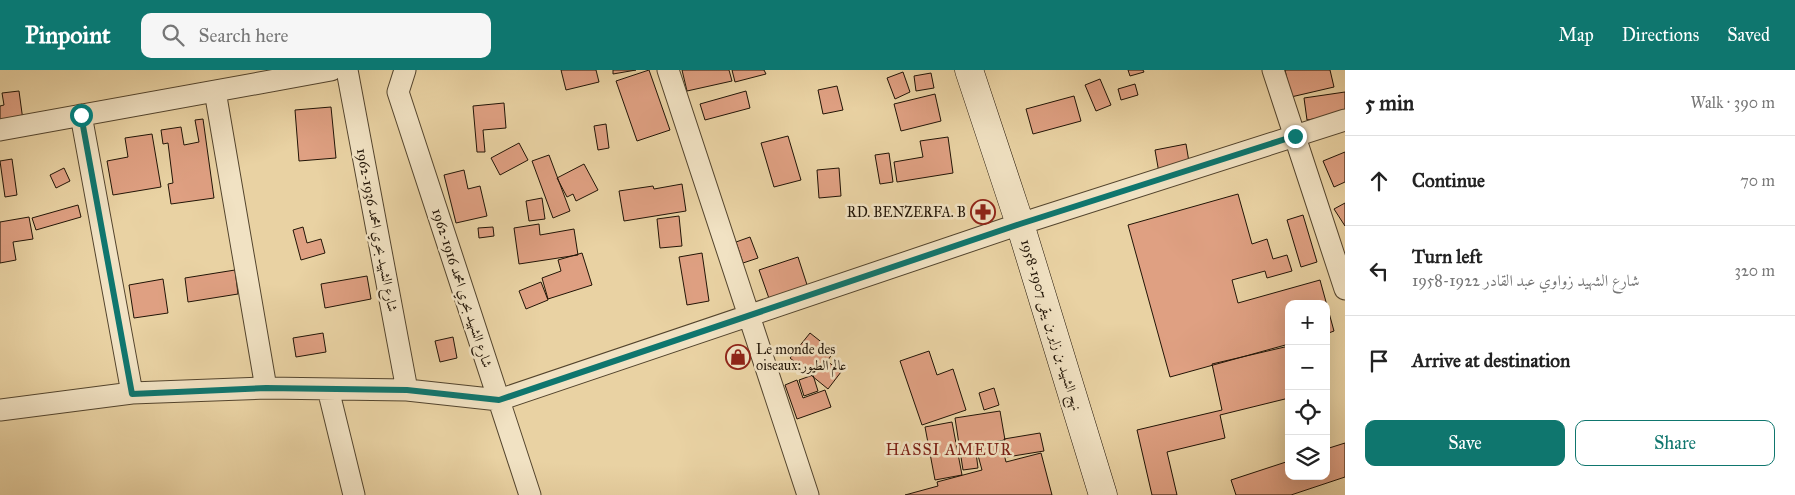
<!DOCTYPE html>
<meta charset="utf-8">
<style>
body{margin:0;font-family:"IM FELL Great Primer",Amiri,serif;background:#f6f6f6;color:#222}
.controls{position:absolute;right:15px;bottom:15px;display:grid;overflow:hidden;border-radius:10px;box-shadow:0 5px 20px #0002}
.controls button{width:45px;height:45px;display:grid;place-items:center;padding:0;border:0;border-bottom:1px solid #e0e0e0;background:#fff;color:#222;font:25px sans-serif}
.stop{position:absolute;width:15px;height:15px;margin:-11px;border:4px solid #0f766e;border-radius:50%;background:#fff}
.stop.end{background:#0f766e;border-color:#fff;box-shadow:0 1px 5px #0008}
.list{margin:0;padding:0;list-style:none}
h2{display:flex;justify-content:space-between;align-items:center;height:65px;margin:0;padding:0 20px;font-size:21px}
h2 small{font-size:16px;font-weight:400;color:#767676}
.list li{display:grid;grid-template-columns:32px 1fr auto;gap:15px;align-items:center;box-sizing:border-box;height:90px;padding:0 20px;border-top:1px solid #e0e0e0}
.list b{display:block;font-size:19px;white-space:nowrap}
.list p{margin:0;font-size:16px;white-space:nowrap;color:#767676}
.list em{font-size:16px;font-style:normal;color:#767676}
.actions{display:flex;gap:10px;padding:15px 20px}
.actions a{flex:1;padding:11px 0;border:1px solid #0f766e;border-radius:10px;text-align:center;font-size:18px;color:#0f766e}
.actions .main{background:#0f766e;color:#fff}
.icon{flex:none;width:28px;height:28px;fill:none;stroke:currentColor;stroke-width:2;stroke-linecap:round;stroke-linejoin:round}
.map{position:relative;flex:none;width:1345px;height:425px;overflow:hidden}
header{display:flex;align-items:center;gap:30px;box-sizing:border-box;height:70px;padding:0 25px;background:#0f766e;color:#fff}
header strong{font-size:24px}
nav{display:flex;gap:28px;margin-inline-start:auto;font-size:18px}
.search{width:350px;height:45px;background:#f6f6f6;display:flex;align-items:center;gap:12px;box-sizing:border-box;padding:0 18px;border-radius:10px;color:#767676;font-size:19px}
main{display:flex}
aside{flex:1;background:#fff}
.map>svg:first-child{display:block}
.building{fill:#dfa082;stroke:#211406}
.lines{fill:none;stroke-linecap:round;stroke-linejoin:round}
.street-casing{stroke:#53442d;stroke-width:23}
.secondary-casing{stroke:#211406;stroke-width:29}
.street{stroke:#f1e2c3;stroke-width:21}
.secondary{stroke:#f1e2c3;stroke-width:28}
.route{stroke:#0f766e;stroke-width:6}
.labels{text-anchor:middle;dominant-baseline:central;stroke-width:5;stroke-linejoin:round;paint-order:stroke}
.poi-label{font-size:14px;fill:#211406;stroke:#f1e2c3;text-anchor:end}
.street-label{font-size:14px;fill:#211406;stroke:#f1e2c3}
.quarter-label{font-size:16px;letter-spacing:1px;fill:#7a1f14;stroke:#f1e2c3}
</style>
<header>
<strong>Pinpoint</strong>
<div class="search"><svg class="icon" aria-label="search" viewBox="0 0 24 24"><circle cx="10" cy="10" r="6"/><path d="M15 15l6 6"/></svg>Search here</div>
<nav><a>Map</a><a>Directions</a><a>Saved</a></nav>
</header>
<main>
<div class="map">
<svg width="1345" height="425" viewBox="0 0 1345 425">
<rect width="100%" height="100%" fill="#e9d2a3"/>
<filter id="stains"><feTurbulence type="fractalNoise" baseFrequency=".004" numOctaves="4"/><feColorMatrix values="0 0 0 0 .2 0 0 0 0 .09 0 0 0 0 .02 0 0 0 .5 -.17"/></filter>
<radialGradient id="worn" r=".72"><stop offset=".6" stop-color="#630" stop-opacity="0"/><stop offset="1" stop-color="#630" stop-opacity=".3"/></radialGradient>
<!-- building -->
<path class="building" d="M561 0H596L599 12 566 20Z
M613 0H636L613 4Z
M649 0 670 60 637 71 616 11Z
M682 0H729L732 11 687 21Z
M732 0H764L766 4 735 12Z
M1128 0H1143L1144 2 1130 6Z
M1285 0H1330L1334 17 1291 27Z
M903 2 910 22 895 29 887 8Z
M931 3 934 18 916 21 914 6Z
M1100 9 1111 35 1096 41 1085 15Z
M1135 14 1138 25 1121 30 1118 19Z
M837 16 843 40 823 44 818 20Z
M19 21 24 58 0 61V36L4 35 2 23Z
M746 21 750 38 705 50 700 34Z
M1345 22V44L1307 50 1304 28Z
M935 24 941 51 901 61 894 34Z
M1074 26 1081 51 1033 64 1026 39Z
M504 33 506 58 483 60 485 82H477L473 36Z
M331 37 336 88 299 91 295 40Z
M203 49 214 128 171 134 168 114 173 113 168 73 163 74 161 60 181 57 184 75 199 72 195 50Z
M606 54 609 78 598 80 594 56Z
M152 64 161 117 113 125 107 91 128 87 125 68Z
M788 66 801 110 774 117 761 73Z
M948 67 953 103 897 112 894 92 923 87 920 71Z
M519 73 528 90 500 105 491 88Z
M1186 74 1190 98 1159 103 1155 80Z
M1345 82V112L1334 117 1323 91Z
M889 83 893 112 880 114 875 85Z
M549 85 570 141 553 148 532 91Z
M12 89 17 125 5 127 0 91Z
M584 94 598 120 576 131 573 124 567 127 557 108Z
M64 98 70 111 56 118 50 105Z
M839 98 841 126 819 128 817 100Z
M464 100 468 119 480 116 487 146 456 153 444 105Z
M682 114 686 141 624 151 619 121 653 116 654 119Z
M1238 124 1252 174 1267 169 1273 189 1287 185 1292 201 1267 208 1265 201 1232 210 1238 233 1320 210 1334 261 1326 264V234H1289V274L1170 307 1128 155Z
M542 128 545 149 529 151 526 131Z
M1345 133V156L1334 139Z
M78 135 81 147 36 160 32 148Z
M1303 145 1317 192 1301 197 1287 150Z
M679 146 682 176 660 178 657 149Z
M29 147 33 169 13 172 16 190 0 193V152Z
M539 154 540 165 574 159 578 185 519 194 514 158Z
M303 157 307 173 321 169 325 183 301 190 293 160Z
M493 157 494 166 479 168 478 158Z
M750 167 758 188 743 193 736 172Z
M582 183 592 215 548 229 542 208 561 201 558 190Z
M702 183 709 231 687 235 679 187Z
M798 187 810 224 772 237 759 200Z
M235 200 238 224 188 232 185 208Z
M367 206 371 229 325 238 321 214Z
M163 209 168 243 134 248 129 215Z
M541 212 548 230 526 239 519 221Z
M323 263 326 282 296 287 293 268Z
M810 263 834 282 827 291 841 302 828 319 790 288Z
M453 267 457 288 440 292 435 271Z
M1289 276V328L1220 345 1225 368 1167 382 1177 425H1152L1137 360 1222 340 1212 294Z
M929 281 937 305 953 299 966 340 922 355 900 291Z
M813 305 818 321 804 326 799 310Z
M797 310 803 328 825 320 831 337 797 349 785 315Z
M994 318 999 335 984 340 979 323Z
M1000 341 1005 370 975 375 978 398 963 400 955 348Z
M952 352 962 405 935 410 925 357Z
M1040 363 1044 381 1007 387 1004 369Z
M1001 372 1006 392 1041 383 1052 425H905L938 416 937 412 982 400 976 378Z
M1345 373V407L1291 425H1236L1231 410 1289 391V406H1326V379Z"/>
<g class="lines">
<defs>
<path id="street" d="M347 0 407 320
M405 0 398 22 530 425
M668 0 808 425
M1273 0 1345 219
M215 21 266 318
M81 45 132 323
M0 60 331 0
M328 319 354 425
M0 340 132 323 266 318 407 320 499 330 1020 154 1345 50"/>
<path id="secondary" d="M969 0 1020 154 1103 425"/>
</defs>
<!-- street casing -->
<use href="#street" class="street-casing"/>
<!-- secondary casing -->
<use href="#secondary" class="secondary-casing"/>
<!-- street -->
<use href="#street" class="street"/>
<!-- secondary -->
<use href="#secondary" class="secondary"/>
</g>
<g class="lines">
<!-- route -->
<path class="route" d="M81 45 132 324 266 318 407 320 499 330 1020 154 1295 66"/>
</g>
<!-- icons -->
<defs>
<symbol id="pharmacy-ring" viewBox="-11 -11 22 22"><circle r="9.5" fill="#f1e2c3" stroke="#8f2418" stroke-width="1.5"/><path d="M-2-6h4v4h4v4h-4v4h-4v-4h-4v-4h4Z" fill="#8f2418"/></symbol>
<symbol id="shop-ring" viewBox="-11 -11 22 22"><circle r="9.5" fill="#f1e2c3" stroke="#8f2418" stroke-width="1.5"/><path d="M-5-2.5h2.3a2.7 3.5 0 0 1 5.4 0H5L5.5 6h-11ZM-1.5-2.5h3a1.5 2.3 0 0 0-3 0Z" fill="#8f2418"/></symbol>
</defs>
<g fill-rule="evenodd">
<use href="#pharmacy-ring" x="969" y="128" width="28" height="28"/>
<use href="#shop-ring" x="724" y="273" width="28" height="28"/>
</g>
<g class="labels">
<!-- poi labels -->
<g class="poi-label">
<text x="966" y="142">RD. BENZERFA. B</text>
<text x="756" y="279" text-anchor="start">Le monde des<tspan x="756" dy="16">oiseaux;عالم الطيور</tspan></text>
</g>
<!-- street labels -->
<g class="street-label">
<text transform="translate(377 160) rotate(79)">شارع الشهيد بحري امحمد 1936-1962</text>
<text transform="translate(462 218) rotate(72)">شارع الشهيد بحري امحمد 1916-1962</text>
<text transform="translate(1051 255) rotate(73)">نهج الشهيد بن زاير بن يبقى 1907-1958</text>
</g>
<!-- quarter labels -->
<g class="quarter-label">
<text x="949" y="379">HASSI AMEUR</text>
</g>
</g>
<rect width="100%" height="100%" filter="url(#stains)"/>
<rect width="100%" height="100%" fill="url(#worn)"/>
</svg>
<div class="controls">
<button>+</button>
<button>−</button>
<button><svg class="icon" aria-label="locate" viewBox="0 0 24 24"><circle cx="12" cy="12" r="6"/><path d="M12 2v4M12 18v4M2 12h4M18 12h4"/></svg></button>
<button><svg class="icon" aria-label="layers" viewBox="0 0 24 24"><path d="M12 4l9 5-9 5-9-5zM3 14l9 5 9-5"/></svg></button>
</div>
<div class="stop" style="left:81px;top:45px"></div>
<div class="stop end" style="left:1295px;top:66px"></div>
</div>
<aside>
<h2>5 min<small>Walk · 390 m</small></h2>
<ul class="list">
<li><svg class="icon" aria-label="ahead" viewBox="0 0 24 24"><path d="M12 20V5M6 11l6-6 6 6"/></svg><div><b>Continue</b></div><em>70 m</em></li>
<li><svg class="icon" aria-label="left" viewBox="0 0 24 24"><path d="M17 20v-9H6M10 6l-5 5 5 5"/></svg><div><b>Turn left</b><p>شارع الشهيد زواوي عبد القادر 1922-1958</p></div><em>320 m</em></li>
<li><svg class="icon" aria-label="arrive" viewBox="0 0 24 24"><path d="M6 21V4h12l-3 4 3 4H6"/></svg><div><b>Arrive at destination</b></div></li>
</ul>
<div class="actions"><a class="main">Save</a><a>Share</a></div>
</aside>
</main>
